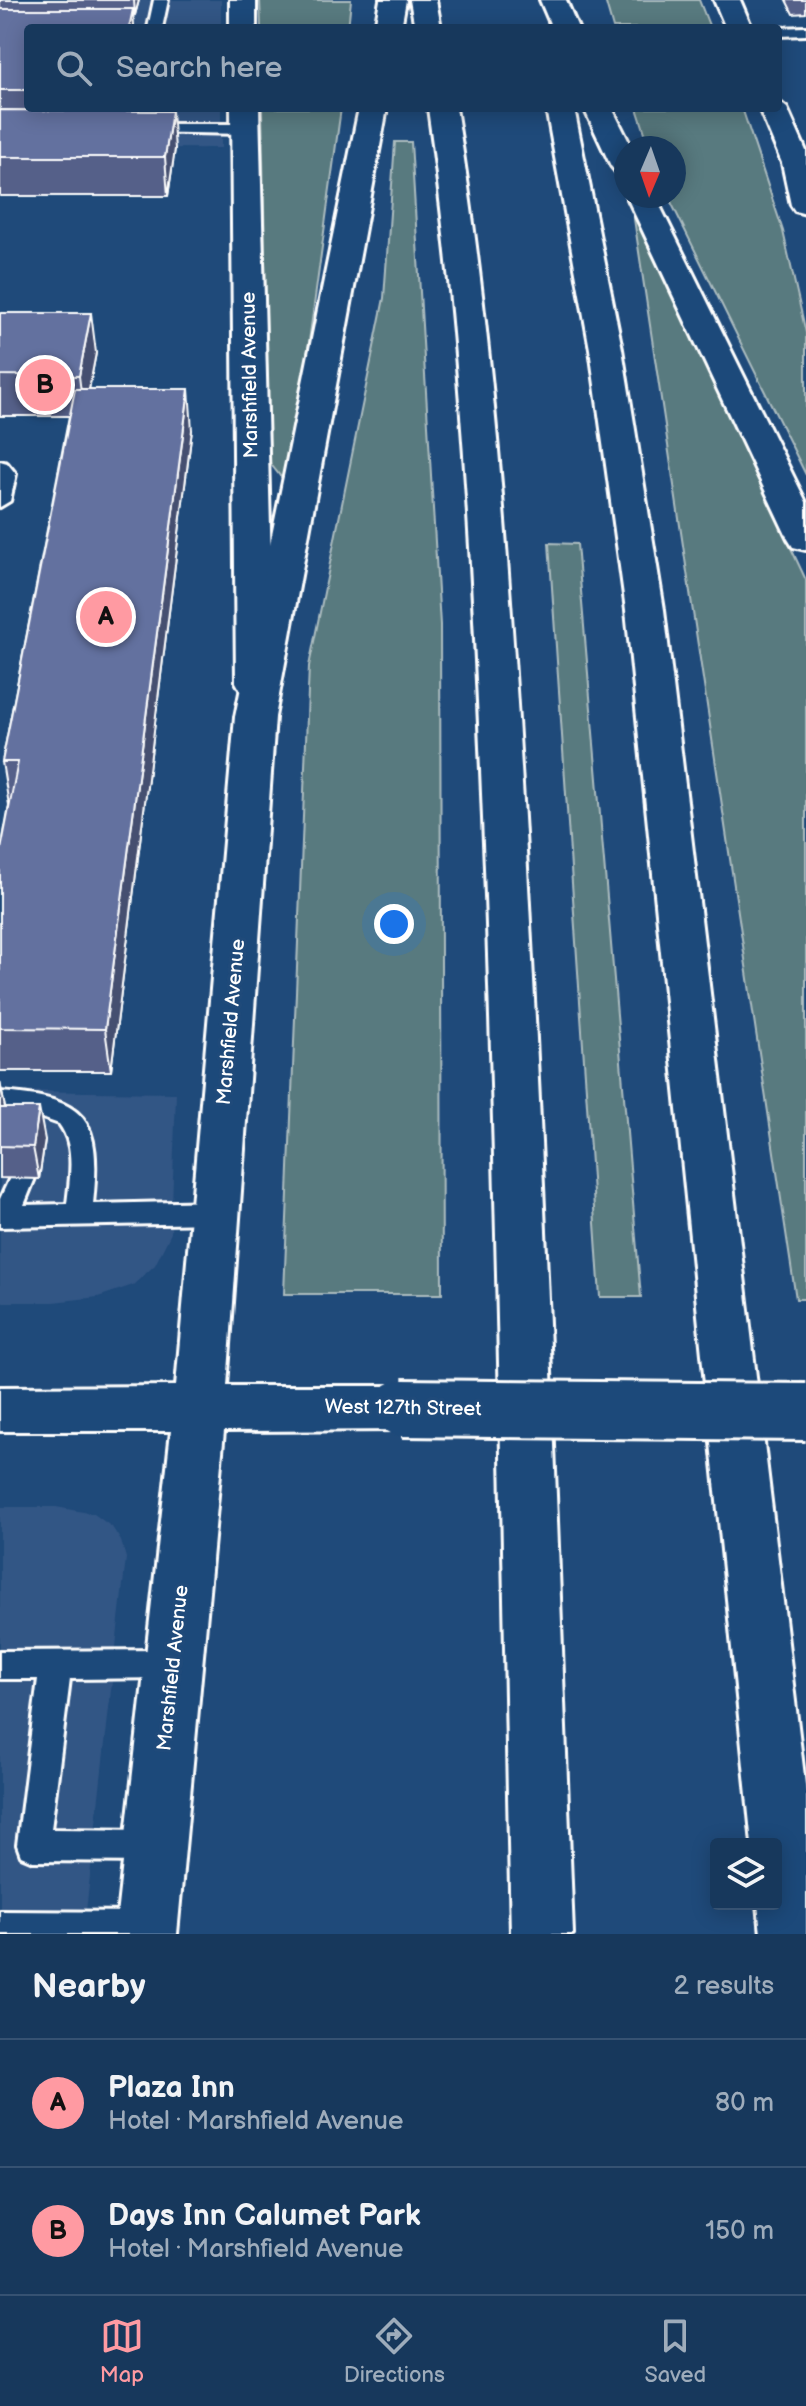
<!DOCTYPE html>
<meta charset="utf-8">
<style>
body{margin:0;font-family:"Balsamiq Sans",sans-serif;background:#244365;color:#f1f3f6}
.controls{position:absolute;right:24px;bottom:24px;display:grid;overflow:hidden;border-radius:8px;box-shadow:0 4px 20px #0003}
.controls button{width:72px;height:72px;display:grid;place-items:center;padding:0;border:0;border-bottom:2px solid #365272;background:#17385c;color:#f1f3f6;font:40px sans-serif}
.compass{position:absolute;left:614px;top:136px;width:72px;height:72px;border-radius:50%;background:#17385c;box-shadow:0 4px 20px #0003;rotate:182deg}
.you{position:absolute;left:394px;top:924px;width:28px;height:28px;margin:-20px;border:6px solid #fff;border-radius:50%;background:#1a73e8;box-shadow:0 0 0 12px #1a73e833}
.badge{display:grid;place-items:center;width:52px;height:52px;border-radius:50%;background:#ff9aa2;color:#111;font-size:26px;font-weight:700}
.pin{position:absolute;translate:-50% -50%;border:4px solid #fff;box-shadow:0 2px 8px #0006}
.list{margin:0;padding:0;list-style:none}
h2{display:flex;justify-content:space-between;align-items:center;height:104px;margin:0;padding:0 32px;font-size:34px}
h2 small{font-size:26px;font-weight:400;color:#9eacbb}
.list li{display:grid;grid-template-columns:52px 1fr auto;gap:24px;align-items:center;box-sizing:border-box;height:128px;padding:0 32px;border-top:2px solid #365272}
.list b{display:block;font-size:30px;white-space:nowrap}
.list p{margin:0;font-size:26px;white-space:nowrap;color:#9eacbb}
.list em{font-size:26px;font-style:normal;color:#9eacbb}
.icon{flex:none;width:44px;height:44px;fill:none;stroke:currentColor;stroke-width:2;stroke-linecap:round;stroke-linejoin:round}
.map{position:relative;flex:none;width:806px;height:1934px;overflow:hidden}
.search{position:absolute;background:#17385c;box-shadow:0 4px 20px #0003;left:24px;right:24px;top:24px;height:88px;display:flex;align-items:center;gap:20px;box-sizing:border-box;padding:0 28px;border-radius:8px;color:#9eacbb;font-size:30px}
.sheet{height:360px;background:#17385c}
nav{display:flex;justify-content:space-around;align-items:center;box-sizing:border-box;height:112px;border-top:2px solid #365272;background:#17385c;font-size:22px;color:#9eacbb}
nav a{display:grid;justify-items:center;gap:4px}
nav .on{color:#ff9aa2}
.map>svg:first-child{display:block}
.built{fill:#335685}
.green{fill:#597a7f;stroke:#acbcbf;stroke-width:2}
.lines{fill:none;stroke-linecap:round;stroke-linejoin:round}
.service-casing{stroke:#fff;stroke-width:6}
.minor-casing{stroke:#fff;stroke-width:6}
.secondary-casing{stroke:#fff;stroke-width:6}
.motorway-casing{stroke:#fff;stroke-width:6}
.service{fill:#1f4a7a;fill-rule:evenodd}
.minor{fill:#1f4a7a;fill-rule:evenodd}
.secondary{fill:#1f4a7a;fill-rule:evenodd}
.motorway{fill:#1f4a7a;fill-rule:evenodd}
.secondary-bridge-casing{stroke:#fff;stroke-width:62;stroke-linecap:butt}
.secondary-bridge{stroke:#1f4a7a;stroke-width:56}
.wall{fill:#556189;stroke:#fff;stroke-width:2}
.shaded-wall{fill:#454f6f;stroke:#fff;stroke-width:2}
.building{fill:#63719f;stroke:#fff;stroke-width:2}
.labels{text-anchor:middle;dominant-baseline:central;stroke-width:7;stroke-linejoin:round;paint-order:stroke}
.street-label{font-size:20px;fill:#fff;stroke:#1f4a7a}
</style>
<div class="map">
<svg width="806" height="1934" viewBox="0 0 806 1934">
<rect width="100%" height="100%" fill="#1f4a7a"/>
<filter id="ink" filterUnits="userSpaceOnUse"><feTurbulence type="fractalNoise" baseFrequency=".0125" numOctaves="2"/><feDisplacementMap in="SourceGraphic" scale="16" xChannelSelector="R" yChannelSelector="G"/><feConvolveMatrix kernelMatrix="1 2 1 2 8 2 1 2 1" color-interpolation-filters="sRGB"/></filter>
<g filter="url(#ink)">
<!-- built -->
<path class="built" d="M0 0H221V28H28V108H221V148L0 149Z
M0 1091 176 1093 171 1233 155 1265 133 1285 98 1297 53 1302H0Z
M0 1507H56L94 1514 112 1527 121 1541 126 1558 85 1920H0Z"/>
<!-- green -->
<path class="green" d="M260 0H351L348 28H261Z
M605 0H699L710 28H613Z
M262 108H341L291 473 281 477 269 462Z
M637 108H742L783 231 806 333V475L668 196H674V148H650Z
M395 142H411L440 625 442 1294H284L309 666 384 298Z
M633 212 806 580V1299H796Z
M549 543 577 544 641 1297H600Z"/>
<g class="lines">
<defs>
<path id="service" d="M154 0H168L162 28H148Z
M806 27V35L778 36 777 28Z
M142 124H245L253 129 245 134 137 132V126Z
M0 461 7 463 16 474 10 501 0 507Z
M0 1092C87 1098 102 1118 93 1204L216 1201 225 1205 229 1212 225 1219 216 1223 0 1227V1199L13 1171 22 1168 31 1171 35 1178 24 1205 67 1204C70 1178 76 1146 59 1124L31 1114 0 1112Z
M173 1650 184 1654 189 1664 184 1674 173 1678 70 1679 51 1829 155 1830 167 1835 171 1846 167 1857 155 1862 33 1861 21 1856 17 1845 38 1679H0V1651Z
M0 1911 146 1912 158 1917 163 1929 161 1934H0Z"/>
<path id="minor" d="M230 0H256V28H230Z
M714 0H740L752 28H726Z
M778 101 787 108 806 151V214L795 211 791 205 782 163 759 108H778Z
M231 108H259L274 682 269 691 255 694 241 691 236 682Z"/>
<path id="secondary" d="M255 704 269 708 275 717 227 1386H402L420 1392 428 1408 420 1424 402 1430 224 1431 177 1934H115L171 1431H0V1387L176 1386 235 717 241 708Z"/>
<path id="motorway" d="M380 0H406L401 28H375Z
M410 0H436L441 28H415Z
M540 0H566L578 28H552Z
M359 108H387L275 717 269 726 255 730 241 726 235 717Z
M428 108H456C497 360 512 613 527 868 547 1223 559 1579 573 1934H511C503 1579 498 1223 485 868 475 614 464 360 428 108Z
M546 108H574L622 349 664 610 806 1793V1934H761L758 1904H776V1844H752L626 610 590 349Z
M584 108H612L632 148H626V175L616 172 611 166Z
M626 195 655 196 806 502V550L793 547 788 539Z"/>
</defs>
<!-- service casing -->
<use href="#service" class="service-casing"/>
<!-- minor casing -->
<use href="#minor" class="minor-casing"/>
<!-- secondary casing -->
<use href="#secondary" class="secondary-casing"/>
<!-- motorway casing -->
<use href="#motorway" class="motorway-casing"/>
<!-- service -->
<use href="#service" class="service"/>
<!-- minor -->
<use href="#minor" class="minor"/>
<!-- secondary -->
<use href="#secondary" class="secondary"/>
<!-- motorway -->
<use href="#motorway" class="motorway"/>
<defs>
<path id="secondary-bridge" d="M402 1408 806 1412"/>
</defs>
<!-- secondary-bridge casing -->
<use href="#secondary-bridge" class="secondary-bridge-casing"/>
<!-- secondary-bridge -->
<use href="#secondary-bridge" class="secondary-bridge"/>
</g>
<!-- wall -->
<path class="wall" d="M0 0H139L135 15H133L134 28H28V108H121V111L175 149 168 196H0Z
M786 0H806V13L793 14Z
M0 313 96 353 89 389 192 430 111 1071H0V855L9 805 2 762 69 416H0Z
M0 1082 5 1108 45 1140 39 1179 0 1178Z"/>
<!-- shaded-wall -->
<path class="shaded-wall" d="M134 0H139L135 15Z
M133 9 134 28H129Z
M172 111 175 149 168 196 165 157Z
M91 313 96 353 84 416 79 376Z
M189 389 192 430 111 1071 105 1029Z
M0 1082 6 1113 0 1134Z
M39 1108 45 1140 39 1179 33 1147Z"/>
<!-- building -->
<path class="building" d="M0 9H133L129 28H28V90H0Z
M0 110 172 111 165 157H0Z
M0 313H91L79 376 0 375Z
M75 389H189L105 1029 0 1028V855L18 762H2Z
M0 1108H39L33 1147 0 1146Z"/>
</g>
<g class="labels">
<!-- street labels -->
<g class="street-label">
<text transform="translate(250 375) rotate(-91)">Marshfield Avenue</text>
<text transform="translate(231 1022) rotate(-85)">Marshfield Avenue</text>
<text transform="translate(403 1408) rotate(1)">West 127th Street</text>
<text transform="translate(173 1668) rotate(-84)">Marshfield Avenue</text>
</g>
</g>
</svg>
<div class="controls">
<button><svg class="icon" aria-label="layers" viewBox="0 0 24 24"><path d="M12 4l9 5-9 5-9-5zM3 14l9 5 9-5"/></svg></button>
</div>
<svg class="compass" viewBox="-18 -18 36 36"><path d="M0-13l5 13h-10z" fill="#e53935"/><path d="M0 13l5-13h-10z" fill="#9eacbb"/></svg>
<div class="you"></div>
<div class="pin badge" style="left:106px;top:617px">A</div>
<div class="pin badge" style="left:45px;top:385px">B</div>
<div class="search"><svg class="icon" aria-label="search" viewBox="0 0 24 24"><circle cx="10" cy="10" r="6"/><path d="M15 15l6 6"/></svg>Search here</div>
</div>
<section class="sheet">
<h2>Nearby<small>2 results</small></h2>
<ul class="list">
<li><span class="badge">A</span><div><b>Plaza Inn</b><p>Hotel · Marshfield Avenue</p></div><em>80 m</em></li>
<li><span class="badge">B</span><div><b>Days Inn Calumet Park</b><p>Hotel · Marshfield Avenue</p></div><em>150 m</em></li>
</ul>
</section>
<nav>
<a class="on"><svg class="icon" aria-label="map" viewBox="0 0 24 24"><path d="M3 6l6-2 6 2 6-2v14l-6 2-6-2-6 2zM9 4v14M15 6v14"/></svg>Map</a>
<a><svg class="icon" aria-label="directions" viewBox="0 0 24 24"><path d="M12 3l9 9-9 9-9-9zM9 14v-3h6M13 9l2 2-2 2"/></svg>Directions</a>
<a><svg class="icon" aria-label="saved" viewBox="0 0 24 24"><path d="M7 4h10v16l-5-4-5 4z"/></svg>Saved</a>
</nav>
